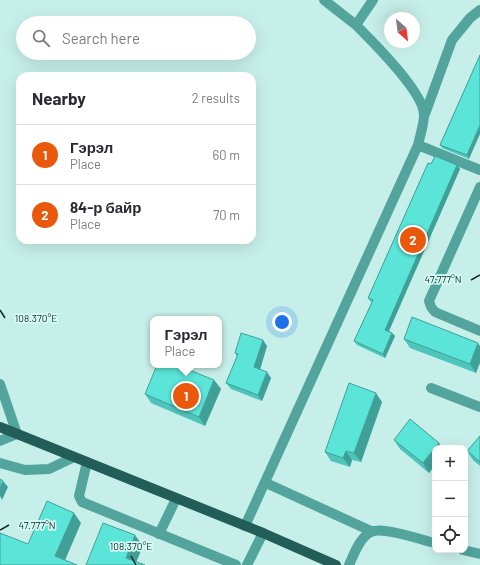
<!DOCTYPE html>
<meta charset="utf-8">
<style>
body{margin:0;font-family:Barlow,sans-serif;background:#f7f7f7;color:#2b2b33}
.controls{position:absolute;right:12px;bottom:12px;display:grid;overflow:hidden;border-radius:8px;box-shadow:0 4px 16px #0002}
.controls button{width:36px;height:36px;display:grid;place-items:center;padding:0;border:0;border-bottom:1px solid #e1e1e2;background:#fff;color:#2b2b33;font:20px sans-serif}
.compass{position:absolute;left:384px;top:12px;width:36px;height:36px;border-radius:50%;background:#fff;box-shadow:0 4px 16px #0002;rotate:152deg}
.you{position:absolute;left:282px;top:322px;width:14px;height:14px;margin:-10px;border:3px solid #fff;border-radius:50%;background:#1a73e8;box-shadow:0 0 0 6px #1a73e833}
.badge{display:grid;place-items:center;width:26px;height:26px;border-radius:50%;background:#ea580c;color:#fff;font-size:13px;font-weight:700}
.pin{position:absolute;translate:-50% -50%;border:2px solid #fff;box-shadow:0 1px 4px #0006}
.popup{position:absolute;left:150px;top:316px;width:72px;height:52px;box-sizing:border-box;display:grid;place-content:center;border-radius:8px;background:#fff;filter:drop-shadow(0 1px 3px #0005);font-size:13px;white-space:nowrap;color:#7c7c81}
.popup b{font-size:15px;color:#2b2b33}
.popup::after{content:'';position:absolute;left:50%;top:100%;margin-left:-8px;border:8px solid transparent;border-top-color:#fff}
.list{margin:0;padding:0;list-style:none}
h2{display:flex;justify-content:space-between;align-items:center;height:52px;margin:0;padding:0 16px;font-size:17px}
h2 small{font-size:13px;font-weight:400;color:#7c7c81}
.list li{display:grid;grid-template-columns:26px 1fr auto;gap:12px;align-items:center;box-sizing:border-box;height:60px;padding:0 16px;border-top:1px solid #e1e1e2}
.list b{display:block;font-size:15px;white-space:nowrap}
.list p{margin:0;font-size:13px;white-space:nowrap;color:#7c7c81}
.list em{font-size:13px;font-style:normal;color:#7c7c81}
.icon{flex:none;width:22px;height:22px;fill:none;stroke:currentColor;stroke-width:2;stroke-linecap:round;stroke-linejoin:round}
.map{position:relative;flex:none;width:480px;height:565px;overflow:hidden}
.search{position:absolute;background:#fff;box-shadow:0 4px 16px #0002;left:16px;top:16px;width:240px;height:44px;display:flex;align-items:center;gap:10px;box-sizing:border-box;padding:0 14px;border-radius:22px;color:#7c7c81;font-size:15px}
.panel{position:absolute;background:#fff;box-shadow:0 4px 16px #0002;left:16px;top:72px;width:240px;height:172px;border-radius:12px}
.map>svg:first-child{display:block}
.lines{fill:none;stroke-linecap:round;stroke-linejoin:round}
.minor{stroke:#52a49c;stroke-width:10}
.major{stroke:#225d57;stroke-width:10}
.wall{fill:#4ec5ba}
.shaded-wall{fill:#40a097}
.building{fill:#5be5d8;stroke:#40a097}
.ticks{fill:none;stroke:#162624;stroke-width:1.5}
.ticks-label{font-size:10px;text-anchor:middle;fill:#162624;stroke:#d4fdf7;stroke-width:3.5;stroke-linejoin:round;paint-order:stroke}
</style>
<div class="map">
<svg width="480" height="565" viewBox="0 0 480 565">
<rect width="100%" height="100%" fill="#c7efea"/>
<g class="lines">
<!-- minor -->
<path class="minor" d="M324 0 356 25
M425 114 452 40 470 18 480 10
M418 145 480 170
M480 187 429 301 431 307 435 312 480 331
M0 384 17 434 0 441
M431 388 480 407
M87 462 79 496 82 502 236 565
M0 463 25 470 49 469 74 457
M266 483 371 531
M245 526 418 145C420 136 424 124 424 115 424 92 372 41 356 25L373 0
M159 534 176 499
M463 550 480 554
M247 565 263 533
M349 565C354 554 360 537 371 532 383 526 421 540 435 543"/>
<!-- major -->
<path class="major" d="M0 427 263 533 336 565"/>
</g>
<!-- wall -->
<path class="wall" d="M480 55 469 159 442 148 440 145Z
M431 164 457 165 460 169 389 331 392 333 395 336 385 358 357 345 354 341 372 302H371L368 298Z
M404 339 478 343 476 373 410 348Z
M267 346 260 369 271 378 262 401 231 389 226 383 237 356 235 353Z
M214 380 221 389 205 426 151 403 145 394Z
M382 402 361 462 352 460 350 467 331 461 325 452Z
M480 436V466L473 460 467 451Z
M394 440 435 448V465L429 473 400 449Z"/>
<!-- shaded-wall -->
<path class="shaded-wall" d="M480 125V134L469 159 467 155Z
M457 165 460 169 388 333 385 330Z
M392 333 395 336 385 358 383 354Z
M263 340 267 346 259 373 254 367Z
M478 343 480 346V363L476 373 470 364Z
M267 372 271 378 262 401 258 395Z
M214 380 221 389 205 426 199 417Z
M376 393 382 402 361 462 354 453Z
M439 443 443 448H435Z
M435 448V465L429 473 423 463Z
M346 451 352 460 350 467 343 458Z
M3 481 8 487 2 500 0 496V489Z
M74 513 81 523 63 565 55 556Z
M135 535 143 546 135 565 126 558Z"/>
<!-- building -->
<path class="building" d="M480 55V125L467 155 440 145Z
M435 156 457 165 385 330 392 333 383 354 354 341 373 300 368 298 428 163 431 164Z
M412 317 478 343 470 364 404 339Z
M241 333 263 340 254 367 267 372 258 395 226 383 238 354 235 353Z
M157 365H177L214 380 199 417 145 394Z
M349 383 376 393 354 453 346 451 343 458 325 452Z
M410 419 439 443 423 463 394 440Z
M480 436V462L467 451Z
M0 479 3 481 0 489Z
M47 501 74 513 55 556 77 565H0V533L28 544Z
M103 523 135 535 126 558 145 565H86Z"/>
<!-- ticks -->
<path class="ticks" d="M471 280 480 275M0 310 5 318M0 530 9 525M131 556 136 565"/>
<g class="ticks-label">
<text x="443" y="283">47.777°N</text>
<text x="36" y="322">108.370°E</text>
<text x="37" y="529">47.777°N</text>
<text x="131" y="550">108.370°E</text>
</g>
</svg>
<div class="controls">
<button>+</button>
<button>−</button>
<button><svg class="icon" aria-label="locate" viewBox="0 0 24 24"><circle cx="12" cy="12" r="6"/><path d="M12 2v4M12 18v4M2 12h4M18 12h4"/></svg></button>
</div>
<svg class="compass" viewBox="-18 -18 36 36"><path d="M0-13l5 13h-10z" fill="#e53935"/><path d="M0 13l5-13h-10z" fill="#7c7c81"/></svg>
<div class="you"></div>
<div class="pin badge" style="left:186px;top:396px">1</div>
<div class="popup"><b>Гэрэл</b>Place</div>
<div class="pin badge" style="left:413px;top:240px">2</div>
<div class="search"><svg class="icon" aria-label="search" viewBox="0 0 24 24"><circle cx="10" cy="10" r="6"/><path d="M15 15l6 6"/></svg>Search here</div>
<section class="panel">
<h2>Nearby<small>2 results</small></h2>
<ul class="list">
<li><span class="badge">1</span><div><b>Гэрэл</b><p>Place</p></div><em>60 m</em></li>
<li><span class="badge">2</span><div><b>84-р байр</b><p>Place</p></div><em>70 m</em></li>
</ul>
</section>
</div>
